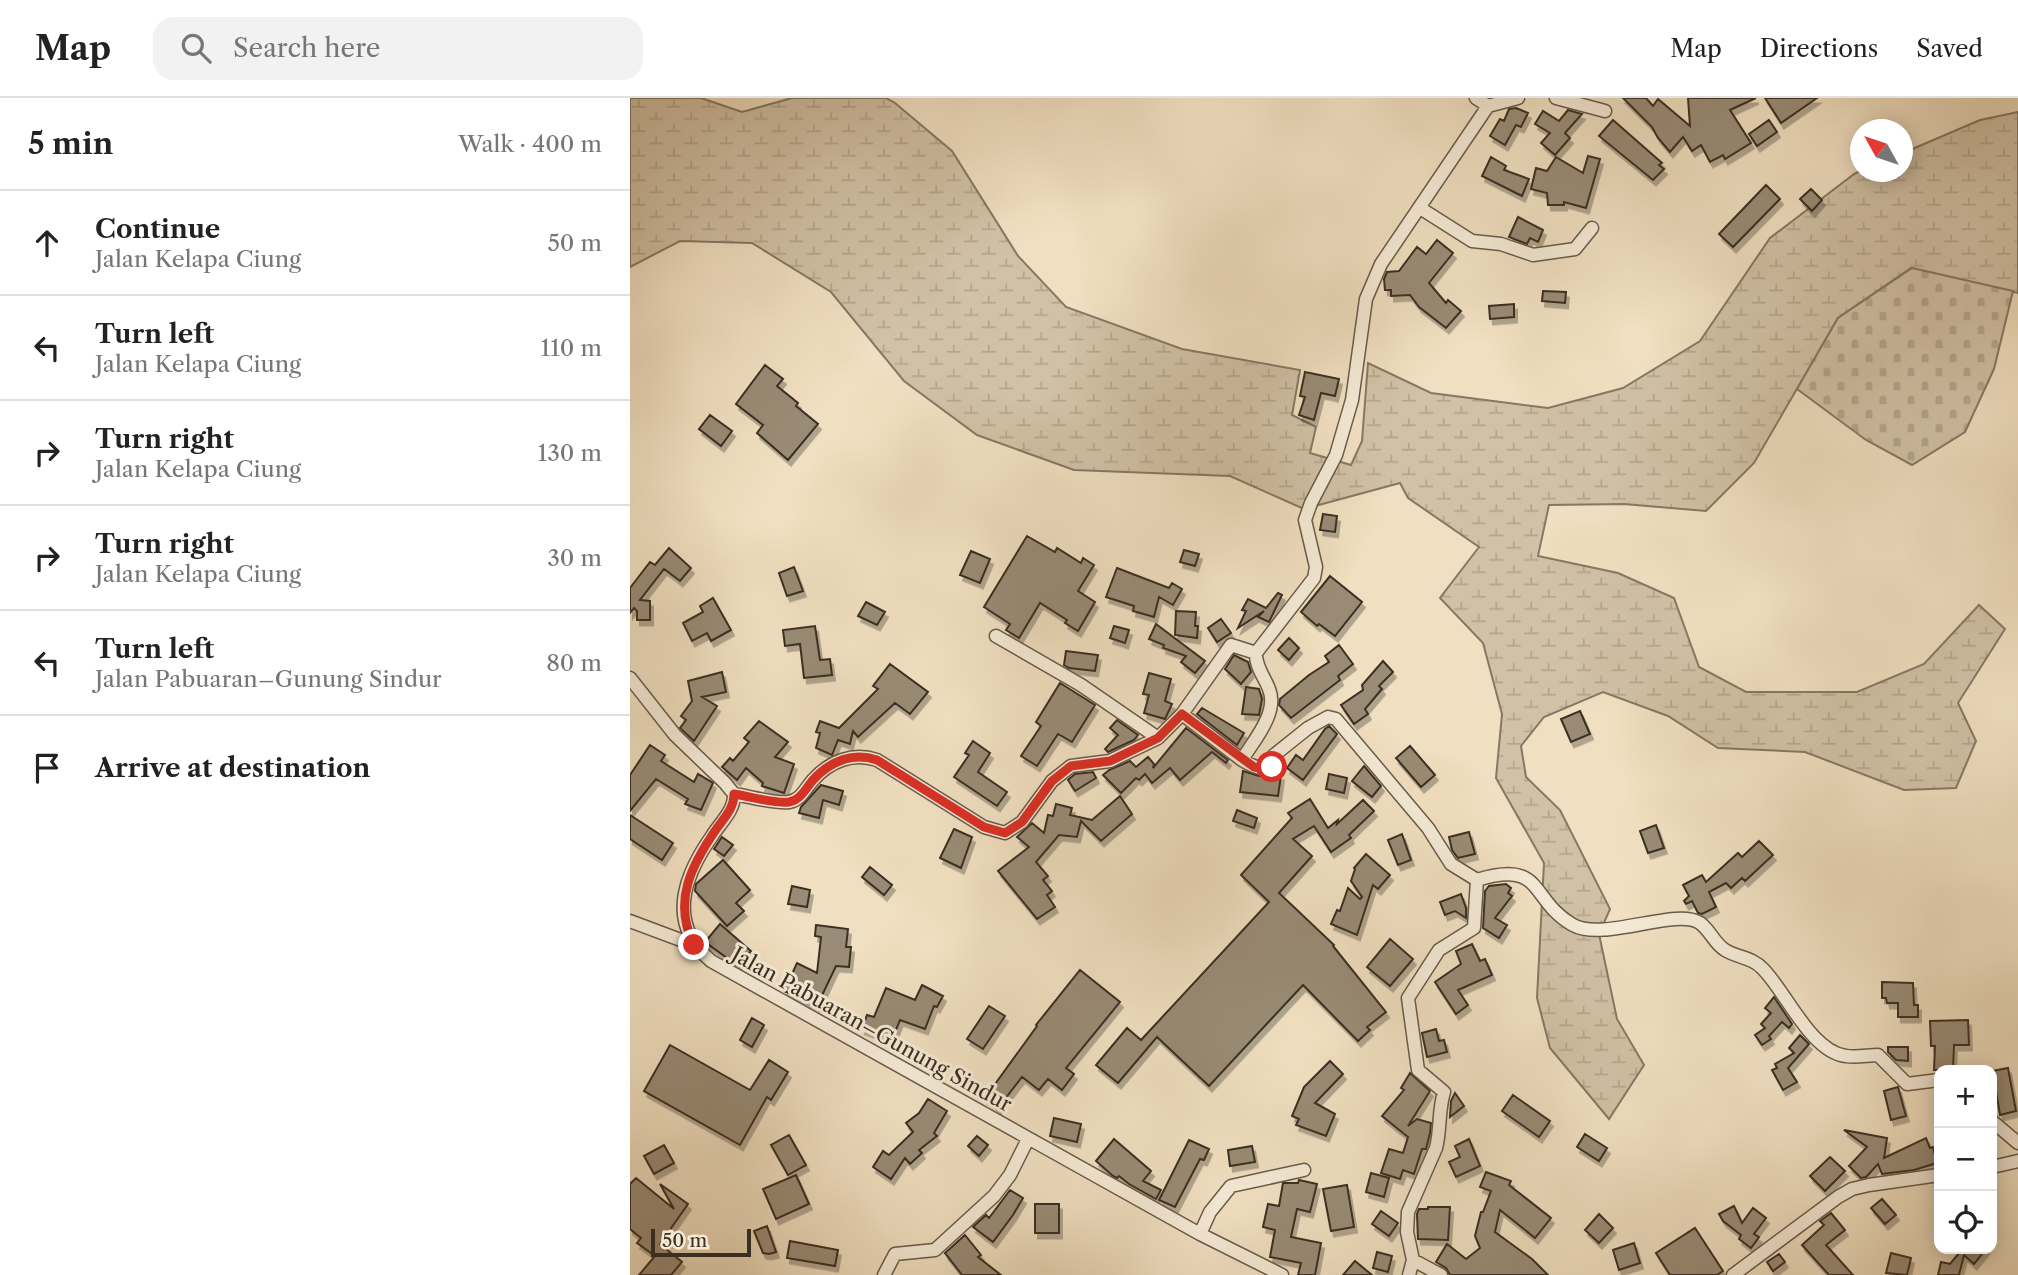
<!DOCTYPE html>
<meta charset="utf-8">
<style>
body{margin:0;font-family:"Libre Caslon Text",serif;background:#f2f2f2;color:#222}
.controls{position:absolute;right:21px;bottom:21px;display:grid;overflow:hidden;border-radius:14px;box-shadow:0 4px 18px #0003}
.controls button{width:63px;height:63px;display:grid;place-items:center;padding:0;border:0;border-bottom:2px solid #e0e0e0;background:#fff;color:#222;font:35px sans-serif}
.compass{position:absolute;left:1220px;top:21px;width:63px;height:63px;border-radius:50%;background:#fff;box-shadow:0 4px 18px #0003;rotate:310deg}
.scale{position:absolute;left:21px;bottom:18px;width:100px;box-sizing:border-box;padding-left:7px;border:4px solid #3b2f23;border-top:0;font-size:19px;line-height:24px;white-space:nowrap;color:#3b2f23;-webkit-text-stroke:5px #f5ead6;paint-order:stroke}
.stop{position:absolute;width:21px;height:21px;margin:-16px;border:5px solid #d93025;border-radius:50%;background:#fff}
.stop.end{background:#d93025;border-color:#fff;box-shadow:0 2px 7px #0008}
.list{margin:0;padding:0;list-style:none}
h2{display:flex;justify-content:space-between;align-items:center;height:91px;margin:0;padding:0 28px;font-size:30px}
h2 small{font-size:23px;font-weight:400;color:#767676}
.list li{display:grid;grid-template-columns:46px 1fr auto;gap:21px;align-items:center;box-sizing:border-box;height:105px;padding:0 28px;border-top:2px solid #e0e0e0}
.list b{display:block;font-size:26px;white-space:nowrap}
.list p{margin:0;font-size:23px;white-space:nowrap;color:#767676}
.list em{font-size:23px;font-style:normal;color:#767676}
.icon{flex:none;width:38px;height:38px;fill:none;stroke:currentColor;stroke-width:2;stroke-linecap:round;stroke-linejoin:round}
.map{position:relative;flex:none;width:1388px;height:1177px;overflow:hidden}
header{display:flex;align-items:center;gap:42px;box-sizing:border-box;height:98px;padding:0 35px;background:#fff;border-bottom:2px solid #e0e0e0}
header strong{font-size:33px}
nav{display:flex;gap:38px;margin-inline-start:auto;font-size:24px}
.search{width:490px;height:63px;background:#f2f2f2;display:flex;align-items:center;gap:18px;box-sizing:border-box;padding:0 24px;border-radius:21px;color:#767676;font-size:26px}
main{display:flex}
aside{flex:1;background:#fff}
.map>svg:first-child{display:block}
.wetland{fill:url(#wetland-marsh);stroke:#867864;stroke-width:2}
.cemetery{fill:url(#cemetery-stones);stroke:#867864;stroke-width:2}
.building{fill:#998b75;stroke:#3b2f23;stroke-width:2;filter:url(#shadow)}
.lines{fill:none;stroke-linecap:round;stroke-linejoin:round}
.minor-casing{stroke:#685b4a;stroke-width:15}
.minor{stroke:#f5ead6;stroke-width:12}
.route{stroke:#d93025;stroke-width:9}
.labels{text-anchor:middle;dominant-baseline:central;stroke-width:6;stroke-linejoin:round;paint-order:stroke}
.street-label{font-size:21px;fill:#3b2f23;stroke:#f5ead6}
</style>
<header>
<strong>Map</strong>
<div class="search"><svg class="icon" aria-label="search" viewBox="0 0 24 24"><circle cx="10" cy="10" r="6"/><path d="M15 15l6 6"/></svg>Search here</div>
<nav><a>Map</a><a>Directions</a><a>Saved</a></nav>
</header>
<main>
<aside>
<h2>5 min<small>Walk · 400 m</small></h2>
<ul class="list">
<li><svg class="icon" aria-label="ahead" viewBox="0 0 24 24"><path d="M12 20V5M6 11l6-6 6 6"/></svg><div><b>Continue</b><p>Jalan Kelapa Ciung</p></div><em>50 m</em></li>
<li><svg class="icon" aria-label="left" viewBox="0 0 24 24"><path d="M17 20v-9H6M10 6l-5 5 5 5"/></svg><div><b>Turn left</b><p>Jalan Kelapa Ciung</p></div><em>110 m</em></li>
<li><svg class="icon" aria-label="right" viewBox="0 0 24 24"><path d="M7 20v-9h11M14 6l5 5-5 5"/></svg><div><b>Turn right</b><p>Jalan Kelapa Ciung</p></div><em>130 m</em></li>
<li><svg class="icon" aria-label="right" viewBox="0 0 24 24"><path d="M7 20v-9h11M14 6l5 5-5 5"/></svg><div><b>Turn right</b><p>Jalan Kelapa Ciung</p></div><em>30 m</em></li>
<li><svg class="icon" aria-label="left" viewBox="0 0 24 24"><path d="M17 20v-9H6M10 6l-5 5 5 5"/></svg><div><b>Turn left</b><p>Jalan Pabuaran–Gunung Sindur</p></div><em>80 m</em></li>
<li><svg class="icon" aria-label="arrive" viewBox="0 0 24 24"><path d="M6 21V4h12l-3 4 3 4H6"/></svg><div><b>Arrive at destination</b></div></li>
</ul>
</aside>
<div class="map">
<svg width="1388" height="1177" viewBox="0 0 1388 1177">
<defs>
<pattern id="wetland-marsh" width="20" height="14" patternUnits="userSpaceOnUse" patternTransform="scale(1.75)"><rect width="20" height="14" fill="#d1c1a5"/><path d="M1 5h8M5 5V1M11 12h8M15 12V8" fill="none" stroke="#b4a68e"/></pattern>
<pattern id="cemetery-stones" width="16" height="16" patternUnits="userSpaceOnUse" patternTransform="scale(1.75)"><rect width="16" height="16" fill="#d1c1a5"/><path d="M2 7V4a2 2 0 0 1 4 0v3zM10 15v-3a2 2 0 0 1 4 0v3z" fill="#b4a68e"/></pattern>
<filter id="shadow"><feDropShadow dx="3" dy="5.5" stdDeviation="0" flood-color="#0004"/></filter>
</defs>
<rect width="100%" height="100%" fill="#f0dfc0"/>
<filter id="stains"><feTurbulence type="fractalNoise" baseFrequency=".00286" numOctaves="4"/><feColorMatrix values="0 0 0 0 .2 0 0 0 0 .09 0 0 0 0 .02 0 0 0 .5 -.17"/></filter>
<radialGradient id="worn" r=".72"><stop offset=".6" stop-color="#630" stop-opacity="0"/><stop offset="1" stop-color="#630" stop-opacity=".3"/></radialGradient>
<!-- wetland -->
<path class="wetland" d="M0 0H71L112 14 162 0H256L265 5 322 53 388 158 436 209 552 251 670 272 662 317 686 329 680 355 721 367 732 343 738 265 801 295 918 310 993 290 1070 243 1140 140 1224 76 1230 73 1272 74 1273 55 1350 22 1388 14V195L1281 170 1208 220 1124 365 1076 413 994 406 919 407 908 458 988 475 1044 500 1069 569 1116 594H1227L1294 566 1349 507 1375 531 1328 605 1346 643 1326 690 1274 692 1175 654 1088 650 1038 618 973 594 914 619 891 648 896 679 930 712 980 811 969 836 987 921 1014 967 979 1021 920 950 907 900 914 765 866 680 872 616 853 545 810 500 849 449 778 400 770 385 674 411 600 378 444 372 347 337 274 283 201 194 122 145 50 143 0 169Z"/>
<!-- cemetery -->
<path class="cemetery" d="M1282 170 1383 193 1364 271 1335 334 1282 367 1236 342 1167 291 1208 220Z"/>
<!-- building -->
<path class="building" d="M993 0H1016L1023 8 1028 1 1060 28 1058 0H1126L1100 12 1121 45 1095 61 1093 57 1080 64 1071 47 1062 53 1053 39 1040 54 1028 40 1022 29Z
M1135 0H1187L1151 25Z
M886 10 898 15 891 29 886 27 875 47 860 38 870 21 874 23 879 11Z
M938 12 952 16 935 35 940 40 925 57 911 45 920 35 905 26 913 13 929 23Z
M983 22 1032 65 1029 67 1034 71 1023 82 969 38Z
M1139 22 1147 34 1127 48 1119 36Z
M958 58 970 61 956 110 934 104V107H918L917 95 901 91 906 70 917 73 926 59 953 75Z
M861 59 876 68 874 72 899 81 892 98 852 78Z
M1136 87 1150 101 1103 149 1089 136Z
M1181 91 1192 102 1182 113 1170 101Z
M888 119 913 132 908 144 900 140 897 146 879 139Z
M807 142 823 155 799 185 816 205 818 202 831 213 816 230 789 209 780 197 761 198V192H755L754 181 757 174 769 173 787 149 796 156Z
M913 193 936 194 935 205 912 203Z
M884 206V219L860 221 859 208Z
M135 267 153 281 147 288 168 305 166 308 188 326 158 362 127 335 133 327 106 306Z
M675 274 709 281 705 298 691 295 684 322 669 317 675 299 670 298Z
M80 317 102 333 91 348 69 331Z
M693 416 707 418 705 434 690 432Z
M397 438 425 454 427 450 451 465 453 460 464 467 448 493 465 504 448 533 435 525 437 522 410 505 389 540 376 532 380 526 354 509Z
M39 450 61 470 50 483 34 471 10 502 20 503V522H7V513L4 510 0 515V490L20 464 25 467Z
M554 452 569 456 565 468 550 464Z
M341 453 360 461 350 485 330 477Z
M164 469 173 493 157 498 149 475Z
M487 470 539 490 542 485 552 491 543 507 529 499 524 519 503 513 504 508 476 499Z
M700 478 732 504 705 538 689 526 687 528 671 514Z
M648 495 652 497 639 524 628 519 634 513 608 530 616 513 612 512 618 501 636 510Z
M83 500 101 532 81 543 77 535 62 543 53 525 73 514 70 508Z
M236 504 255 514 247 527 228 518Z
M546 513 566 514 565 528H568L567 540 545 537Z
M591 521 601 535 587 544 578 530Z
M526 526 575 563 565 575 551 564 556 558 533 550 534 547 519 541Z
M185 528 190 562 200 561 202 577 174 580 170 546 155 548 153 532Z
M484 528 499 532 495 545 480 540Z
M659 540 669 550 659 562 648 552Z
M709 547 723 566 708 578 710 582 661 620 649 607 650 601 679 577 699 564 695 558Z
M436 553 468 557 465 573 439 570 434 567Z
M604 557 618 564 621 574 611 586 595 571Z
M753 563 763 574 749 588 752 591 735 611 738 616 724 626 711 607 733 592 732 587Z
M260 566 298 594 280 616 265 605 228 639 223 633 220 646 208 642 202 657 186 650 190 635 186 634 190 623 209 630 248 591 243 588Z
M92 574 96 594 72 599 87 608 64 643 50 630 56 622 51 618 62 603 58 583Z
M519 575 541 581 535 603 542 606 535 621 514 615 519 597 513 596Z
M430 585 465 607 442 644 428 636 407 668 391 658 411 628 406 624Z
M616 589 629 591 632 601 629 617 612 616Z
M572 610 614 635 607 647 567 616Z
M950 613 960 636 941 644 931 621Z
M487 622 508 637 504 642 478 654 475 651 488 637 480 630Z
M129 623 158 644 145 659 164 666 154 695 132 688 133 685 116 670 107 682 92 669 100 660 103 663 119 644 114 640Z
M699 628 707 636 673 682 657 670 666 657 673 662 695 631Z
M556 630 598 662 596 665 582 654 550 682 540 670 522 685 515 676 509 682 506 680 491 695 473 677 479 672 500 663 506 669 518 659 524 666 523 670Z
M343 643 360 655 348 674 377 694 367 708 324 679 339 657 335 655Z
M20 647 35 657 31 663 64 684 68 676 83 685 71 712 55 706 58 701 26 681 0 713V677Z
M780 648 805 677 791 689 766 660Z
M734 668 751 688 742 699 722 683Z
M613 673 629 678 651 677 648 698 610 694Z
M463 674 466 680 445 693 438 682 445 676Z
M699 676 717 680 714 695 696 691Z
M191 687 213 693 209 707 193 702 189 720 169 715 171 709Z
M490 698 502 716 471 743 451 723 447 739 429 737 406 764 418 778 413 782 422 793 417 797 425 809 407 821 368 773 399 749 387 739 402 725 414 735 418 717 423 718 426 706 442 710 440 717 462 722Z
M680 701 698 730 708 722 707 726 733 702 744 713 719 737 721 740 701 754 684 728 663 741 682 758 649 795 704 847 703 848 756 914 737 929 740 932 728 943 673 887 579 988 527 939 488 985 466 967 497 930 511 942 639 804 611 777 662 720 658 715Z
M607 712 627 720 624 730 603 723Z
M0 717 43 745 32 762 0 741Z
M1026 727 1034 750 1018 755 1010 733Z
M324 731 342 739 331 770 310 760Z
M839 734 845 756 828 760 822 752 819 739Z
M772 736 781 762 768 767 758 742Z
M92 739 103 747 94 758 84 751Z
M1129 743 1143 757 1115 783 1112 780 1101 790 1096 785 1079 794 1086 809 1072 816 1068 815 1062 803 1056 806 1054 803 1059 798 1053 787 1072 777 1076 784 1108 755 1112 759Z
M736 756 760 777 748 791 743 787 727 837 701 826 707 812 710 813 718 790 730 801 732 799 721 783 725 771 724 770Z
M93 762 120 792 106 805 114 813 97 828 65 793 66 786Z
M240 769 262 787 254 797 232 779Z
M876 786 881 790 878 795 882 798 865 820 877 827 869 840 853 830 855 793 859 788Z
M162 788 180 792 177 809 158 806Z
M831 796 836 810V820L825 813 815 817 810 804Z
M90 826 121 853 108 868 75 844Z
M186 827 218 831 216 849H221L219 869 206 868 187 908 154 893 167 865 187 875 191 839 185 838Z
M760 841 783 861 760 888 737 869Z
M842 846 850 863 855 861 862 877 828 892 838 907 826 916 805 884 831 866 826 853Z
M450 872 490 904 436 970 444 976 432 992 418 981 409 992 392 979 368 1010 355 1000 407 928 406 927Z
M1252 884 1283 885 1284 907H1288V919H1268V905H1257L1256 900H1252Z
M292 887 313 898 307 909 304 908 295 931 270 922 262 942 232 931 237 917 244 919 256 890 285 902Z
M1144 899 1162 926 1159 930 1152 924 1139 938 1141 941 1132 947 1125 937 1135 930 1131 926 1141 915 1135 910Z
M359 908 375 918 353 951 337 941Z
M122 920 134 927 122 949 110 942Z
M1338 922 1339 947H1324L1323 972H1304L1305 948H1301L1300 923Z
M806 931 809 943 814 942 817 954 797 959 792 935Z
M1170 937 1179 946 1158 970 1167 984 1153 992 1142 972 1147 970 1145 966 1164 955 1159 950Z
M40 947 120 992 139 962 158 974 141 1002 137 999 110 1047 14 993Z
M1258 949H1278V963L1266 962 1258 954Z
M700 963 713 976 685 1005 705 1016 696 1038 666 1027 669 1021 662 1018 674 989Z
M1378 970 1386 1013 1370 1017 1366 993H1362V973Z
M780 975 800 993 778 1028 787 1021 801 1025 800 1035 796 1051H792L784 1076 773 1072 770 1081 751 1075 759 1051 773 1055 778 1039 752 1018 774 992 771 990Z
M1268 989 1276 1018 1261 1022 1254 993Z
M825 995 834 1008 820 1019 821 1003Z
M883 997 920 1023 909 1039 872 1013Z
M298 1001 317 1013 304 1035 307 1038 289 1052 292 1055 280 1066 275 1060 261 1081 243 1069 253 1053 259 1057 283 1034 276 1025 289 1015Z
M424 1020 451 1026 447 1044 420 1038Z
M1214 1032 1257 1040 1254 1060 1296 1040 1300 1050 1303 1049 1307 1065 1284 1072 1252 1076 1248 1066 1236 1079 1231 1080 1219 1068 1237 1049Z
M955 1036 977 1050 969 1063 947 1049Z
M159 1037 176 1067 158 1077 141 1047Z
M347 1038 358 1047 349 1058 338 1048Z
M484 1041 521 1073 513 1083 531 1092 526 1101 499 1086 489 1078 487 1080 483 1078 466 1063Z
M839 1041 850 1068 826 1079 819 1064 830 1059 825 1048Z
M559 1042 579 1051 574 1062 570 1061 545 1109 529 1102Z
M34 1047 44 1065 24 1076 14 1058Z
M622 1048 625 1064 600 1068 598 1052Z
M1200 1059 1215 1073 1195 1093 1180 1078Z
M856 1074 881 1083 879 1087 921 1120 905 1140 870 1112 865 1134 902 1161 918 1177H820L816 1170 806 1164 817 1146 836 1161 850 1150 845 1138 851 1114H853L861 1093 850 1089Z
M741 1075 759 1080 754 1099 736 1094Z
M166 1077 179 1106 146 1121 133 1091Z
M6 1080 44 1111 30 1086 58 1106 30 1146 52 1164 41 1177H9L25 1158 7 1145 11 1140 0 1131V1086Z
M669 1082 687 1086 680 1114 667 1111 661 1139 691 1145 685 1177H668L671 1165 640 1159 645 1132 633 1129 638 1106 649 1108 653 1085H668Z
M717 1087 724 1129 701 1133 693 1091Z
M380 1092 393 1100 383 1117 363 1144 343 1129 356 1117 359 1120Z
M1252 1101 1266 1117 1255 1126 1241 1110Z
M405 1106H429V1135H405Z
M1104 1108 1112 1125 1123 1110 1136 1120 1124 1136 1129 1139 1121 1150 1109 1141 1111 1137 1093 1123 1089 1116Z
M798 1109H820L818 1142 788 1141 787 1116 789 1111H798Z
M751 1113 768 1125 759 1138 742 1126Z
M1201 1115 1215 1132 1196 1147 1223 1177H1199L1172 1147 1194 1127 1190 1123Z
M969 1116 983 1130 969 1145 955 1132Z
M137 1128 146 1154 139 1156 133 1155 124 1133Z
M1065 1130 1093 1173 1087 1177H1040L1026 1155Z
M335 1137 351 1157 348 1159 371 1177H332L315 1155Z
M160 1143 208 1152 205 1168 157 1160Z
M1004 1145 1010 1165 989 1172 983 1152Z
M1326 1151H1356L1344 1166 1334 1157 1329 1177H1308L1311 1164 1320 1166 1330 1154Z
M747 1154 762 1158 758 1174 743 1170Z
M1261 1155 1281 1160 1277 1177 1256 1175Z
M1149 1156 1155 1164 1143 1173 1137 1164Z
M725 1163 742 1177H713Z"/>
<g class="lines">
<defs>
<path id="minor" d="M926 0 975 13
M858 8 888 0
M790 110 842 143 871 146 903 157 945 151 962 130
M366 538 451 587 528 640
M0 580 45 637 95 685 104 696C105 712 90 725 82 738 53 779 37 826 81 863L570 1136 652 1177
M552 616 601 547 626 555
M612 662C623 668 629 672 642 669L643 658 678 630 698 619 706 621 798 730 821 766 847 782C915 761 899 802 943 827 974 844 1046 809 1070 825 1080 832 1084 845 1095 852 1108 860 1122 859 1133 871 1156 894 1181 954 1216 958 1226 960 1238 957 1248 957L1277 986 1309 982
M104 696C118 698 145 706 159 704 171 702 175 691 183 682 200 663 223 654 247 662L354 729 375 735 392 724 422 683 441 668 480 663 528 640 552 616 612 662C623 643 649 615 639 591 635 580 625 568 626 555L684 480 686 469 675 422 681 405 706 357 722 302 736 201 751 166 858 8 846 0
M0 823 64 847
M1362 1023 1388 1045
M1362 1069 1388 1063
M570 1136 580 1114 601 1088 674 1072
M783 1162 811 1177
M254 1177 265 1156 305 1152 364 1098 380 1077 398 1041
M779 1177 783 1162 777 1134 778 1114 806 1050C811 1031 808 1013 814 994L788 972 778 900 809 852 844 830 847 782
M1103 1177 1208 1099 1222 1091 1239 1087 1309 1077"/>
</defs>
<!-- minor casing -->
<use href="#minor" class="minor-casing"/>
<!-- minor -->
<use href="#minor" class="minor"/>
</g>
<g class="lines">
<!-- route -->
<path class="route" d="M64 847C42 803 62 766 87 730 95 719 104 710 104 696 118 698 145 706 159 704 171 702 175 691 183 682 200 663 223 654 247 662L354 729 375 735 392 724 422 683 441 668 480 663 528 640 552 616 624 669 632 671 642 669"/>
</g>
<g class="labels">
<!-- street labels -->
<g class="street-label">
<text transform="translate(242 931) rotate(29)">Jalan Pabuaran–Gunung Sindur</text>
</g>
</g>
<rect width="100%" height="100%" filter="url(#stains)"/>
<rect width="100%" height="100%" fill="url(#worn)"/>
</svg>
<div class="controls">
<button>+</button>
<button>−</button>
<button><svg class="icon" aria-label="locate" viewBox="0 0 24 24"><circle cx="12" cy="12" r="6"/><path d="M12 2v4M12 18v4M2 12h4M18 12h4"/></svg></button>
</div>
<svg class="compass" viewBox="-18 -18 36 36"><path d="M0-13l5 13h-10z" fill="#e53935"/><path d="M0 13l5-13h-10z" fill="#767676"/></svg>
<div class="scale">50 m</div>
<div class="stop" style="left:642px;top:669px"></div>
<div class="stop end" style="left:64px;top:847px"></div>
</div>
</main>
